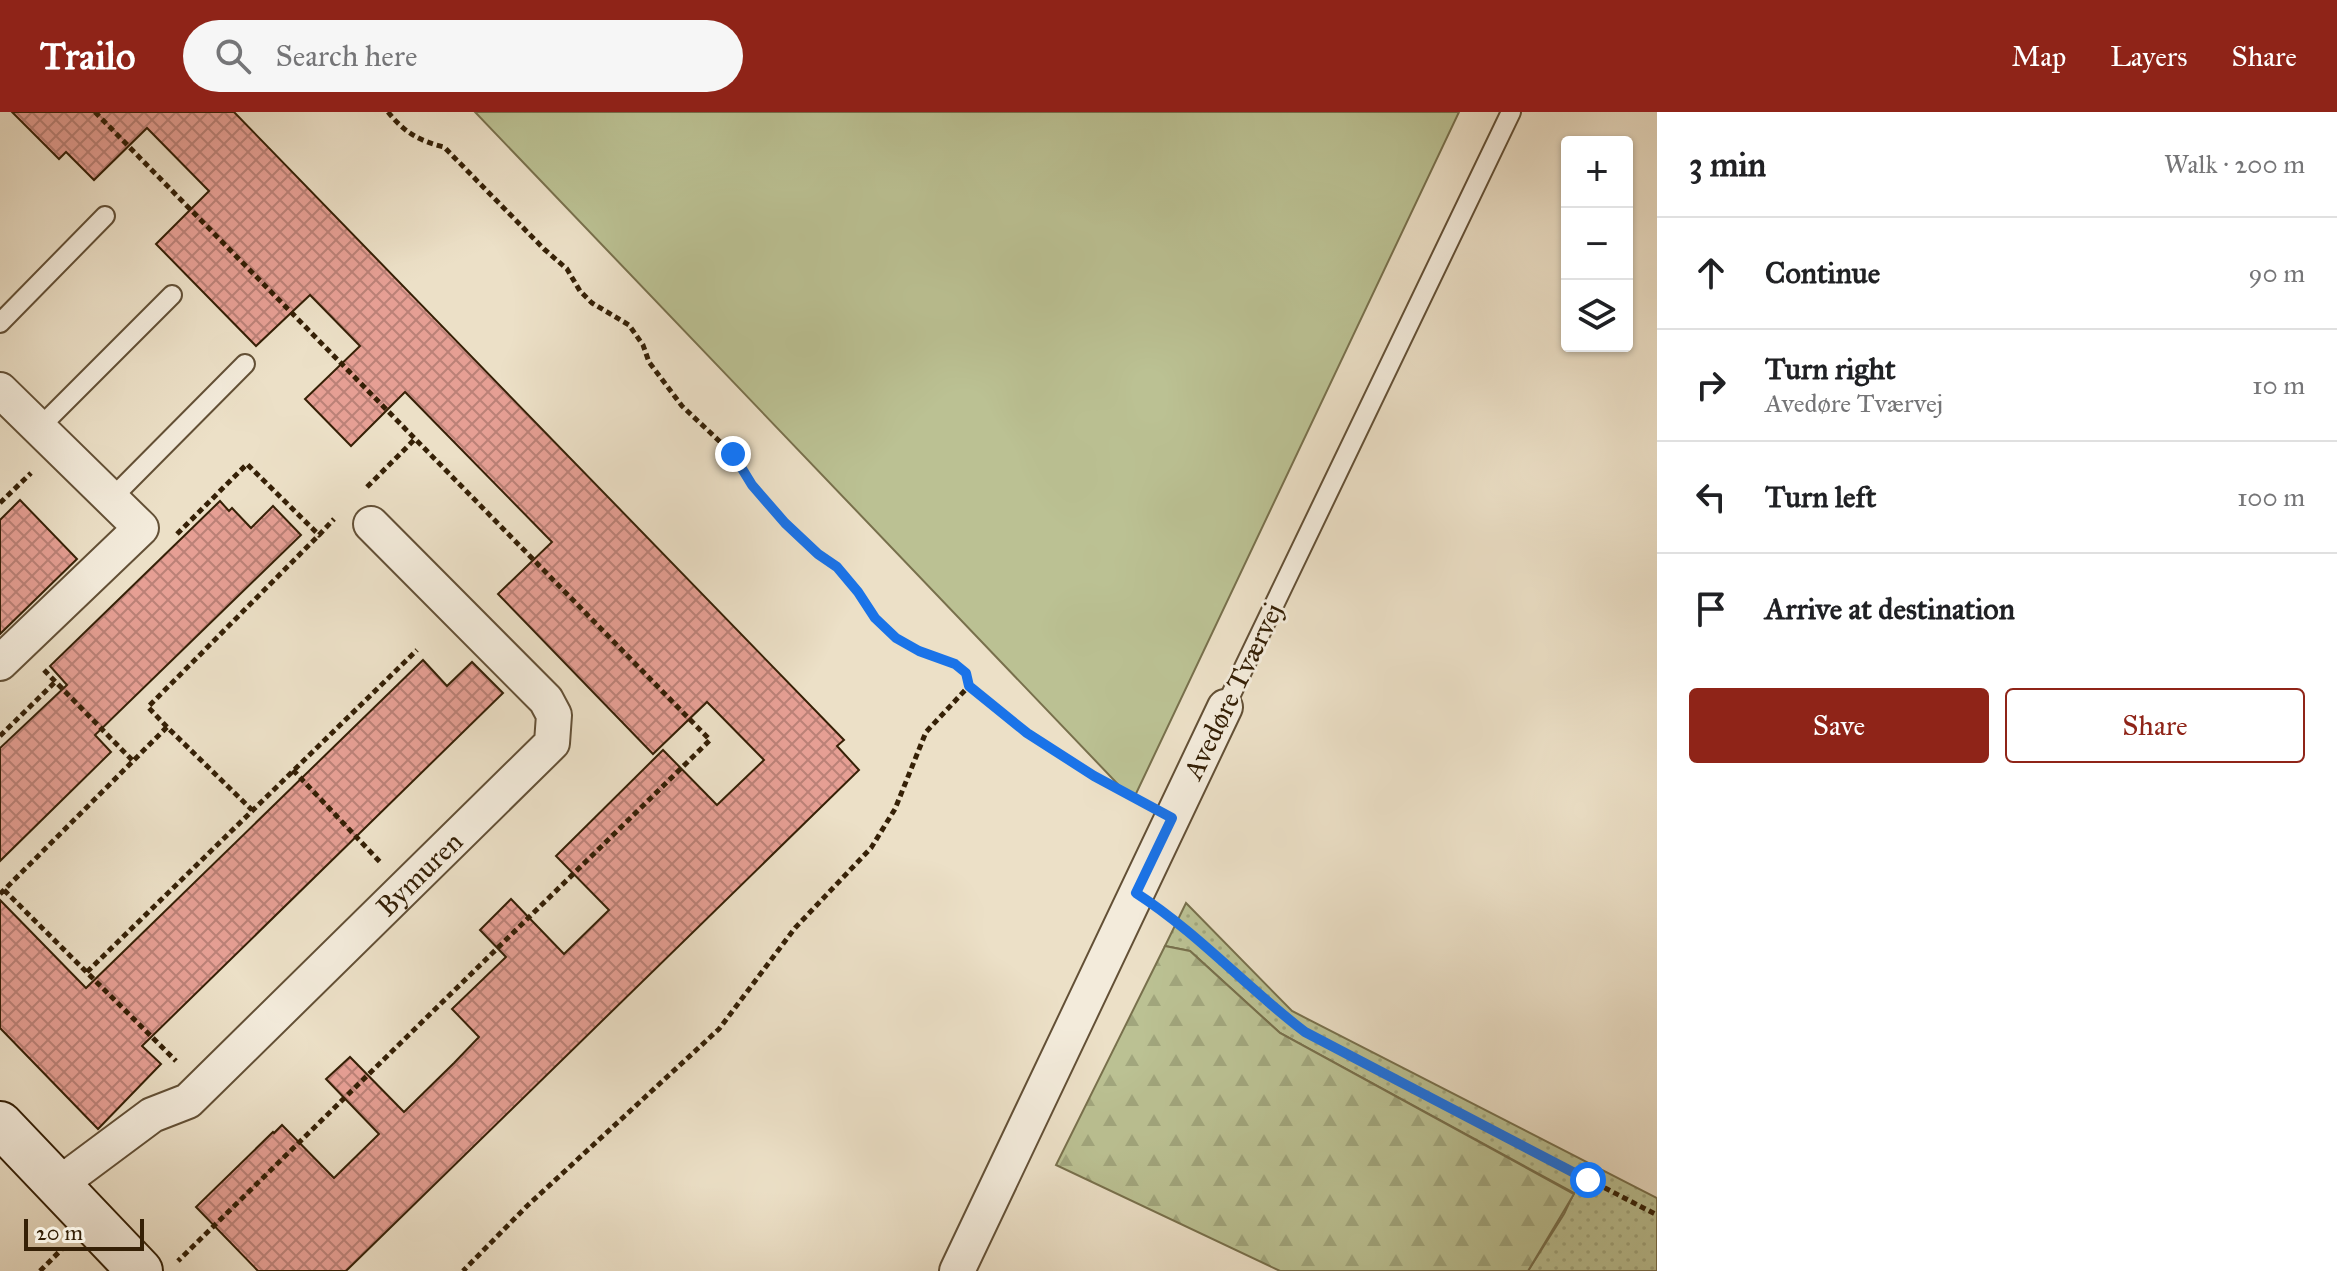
<!DOCTYPE html>
<meta charset="utf-8">
<style>
body{margin:0;font-family:"IM FELL Great Primer",serif;background:#f6f6f6;color:#202124}
.controls{position:absolute;right:24px;top:24px;display:grid;overflow:hidden;border-radius:8px;box-shadow:0 2px 6px #0004}
.controls button{width:72px;height:72px;display:grid;place-items:center;padding:0;border:0;border-bottom:2px solid #e0e0e0;background:#fff;color:#202124;font:40px sans-serif}
.scale{position:absolute;left:24px;bottom:20px;width:120px;box-sizing:border-box;padding-left:8px;border:4px solid #352006;border-top:0;font-size:22px;line-height:28px;white-space:nowrap;color:#352006;-webkit-text-stroke:6px #f3ebdb;paint-order:stroke}
.stop{position:absolute;width:24px;height:24px;margin:-18px;border:6px solid #1a73e8;border-radius:50%;background:#fff}
.stop.end{background:#1a73e8;border-color:#fff;box-shadow:0 2px 8px #0008}
.list{margin:0;padding:0;list-style:none}
h2{display:flex;justify-content:space-between;align-items:center;height:104px;margin:0;padding:0 32px;font-size:34px}
h2 small{font-size:26px;font-weight:400;color:#757577}
.list li{display:grid;grid-template-columns:52px 1fr auto;gap:24px;align-items:center;box-sizing:border-box;height:112px;padding:0 32px;border-top:2px solid #e0e0e0}
.list b{display:block;font-size:30px;white-space:nowrap}
.list p{margin:0;font-size:26px;white-space:nowrap;color:#757577}
.list em{font-size:26px;font-style:normal;color:#757577}
.actions{display:flex;gap:16px;padding:24px 32px}
.actions a{flex:1;padding:18px 0;border:2px solid #8f2418;border-radius:8px;text-align:center;font-size:28px;color:#8f2418}
.actions .main{background:#8f2418;color:#fff}
.icon{flex:none;width:44px;height:44px;fill:none;stroke:currentColor;stroke-width:2;stroke-linecap:round;stroke-linejoin:round}
.map{position:relative;flex:none;width:1657px;height:1159px;overflow:hidden}
header{display:flex;align-items:center;gap:48px;box-sizing:border-box;height:112px;padding:0 40px;background:#8f2418;color:#fff}
header strong{font-size:38px}
nav{display:flex;gap:44px;margin-inline-start:auto;font-size:28px}
.search{width:560px;height:72px;background:#f6f6f6;display:flex;align-items:center;gap:20px;box-sizing:border-box;padding:0 28px;border-radius:44px;color:#757577;font-size:30px}
main{display:flex}
aside{flex:1;background:#fff}
.map>svg:first-child{display:block}
.grass{fill:url(#grass-dots);stroke:#78704c;stroke-width:2}
.forest{fill:url(#forest-firs);stroke:#78704c;stroke-width:2}
.pitch{fill:#bbc193;stroke:#78704c;stroke-width:2}
.building{fill:url(#building-cross-hatch);stroke:#352006;stroke-width:2}
.lines{fill:none;stroke-linecap:round;stroke-linejoin:round}
.lane-casing{stroke:#635036;stroke-width:22}
.street-casing{stroke:#635036;stroke-width:38}
.secondary-casing{stroke:#352006;stroke-width:48}
.path{stroke:#352006;stroke-width:5;stroke-dasharray:6 4;stroke-linecap:butt}
.lane{stroke:#f3ebdb;stroke-width:18}
.street{stroke:#f3ebdb;stroke-width:34}
.secondary{stroke:#f3ebdb;stroke-width:44}
.route{stroke:#1a73e8;stroke-width:10}
.labels{text-anchor:middle;dominant-baseline:central;stroke-width:6;stroke-linejoin:round;paint-order:stroke}
.street-label{font-size:28px;fill:#352006;stroke:#f3ebdb}
</style>
<header>
<strong>Trailo</strong>
<div class="search"><svg class="icon" aria-label="search" viewBox="0 0 24 24"><circle cx="10" cy="10" r="6"/><path d="M15 15l6 6"/></svg>Search here</div>
<nav><a>Map</a><a>Layers</a><a>Share</a></nav>
</header>
<main>
<div class="map">
<svg width="1657" height="1159" viewBox="0 0 1657 1159">
<defs>
<pattern id="grass-dots" width="8" height="8" patternUnits="userSpaceOnUse" patternTransform="scale(2)"><rect width="8" height="8" fill="#bbc193"/><path d="M2 2h.1M6 6h.1" fill="none" stroke="#a1a67d" stroke-width="1.8" stroke-linecap="round"/></pattern>
<pattern id="forest-firs" width="22" height="20" patternUnits="userSpaceOnUse" patternTransform="scale(2)"><rect width="22" height="20" fill="#bbc193"/><path d="M5 1l3.5 6h-7zM16 11l3.5 6h-7z" fill="#a1a67d"/></pattern>
<pattern id="building-cross-hatch" width="8" height="8" patternUnits="userSpaceOnUse" patternTransform="scale(2)"><rect width="8" height="8" fill="#e69f94"/><path d="M0 0l8 8M0 8l8-8" fill="none" stroke="#bb8177"/></pattern>
</defs>
<rect width="100%" height="100%" fill="#ece0c7"/>
<filter id="stains"><feTurbulence type="fractalNoise" baseFrequency=".0025" numOctaves="4"/><feColorMatrix values="0 0 0 0 .2 0 0 0 0 .09 0 0 0 0 .02 0 0 0 .5 -.17"/></filter>
<radialGradient id="worn" r=".72"><stop offset=".6" stop-color="#630" stop-opacity="0"/><stop offset="1" stop-color="#630" stop-opacity=".3"/></radialGradient>
<!-- grass -->
<path class="grass" d="M1186 791 1292 899 1657 1086V1159H1528L1564 1102 1574 1081 1280 921 1190 839 1165 834Z"/>
<!-- forest -->
<path class="forest" d="M1165 834 1190 839 1280 921 1574 1082 1528 1159H1280L1056 1053Z"/>
<!-- pitch -->
<path class="pitch" d="M475 0H1459L1133 688Z"/>
<!-- building -->
<path class="building" d="M12 0H234L844 628 837 634 859 658 346 1159H258L196 1095 273 1020 274 1021 282 1013 334 1066 379 1022 326 967 350 945 404 1000 454 951 479 925 452 897 506 845 480 818 511 787 564 842 609 798 556 744 663 638 717 693 764 648 707 590 653 642 498 482 552 430 405 280 351 334 305 287 360 234 310 183 256 234 156 132 209 79 147 16 94 68 66 40 59 47Z
M20 388 77 447 0 522V408Z
M220 389 229 399 232 396 251 416 273 394 301 423 95 623 111 640 0 749V636L67 573 50 554Z
M423 548 447 574 472 550 503 581 142 934 161 952 98 1017 0 916V788L86 876Z"/>
<g class="lines">
<defs>
<path id="lane" d="M0 211 105 104
M39 316 172 183
M111 387 245 252
M1225 595 1511 0"/>
<g id="street">
<path d="M0 278 141 416 0 551"/>
<path id="s1" d="M58 1073 152 1003 188 989 552 631 554 603 546 588 371 412"/>
<path d="M957 1159 1225 595"/>
</g>
<path id="secondary" d="M0 1012 140 1159"/>
</defs>
<!-- lane casing -->
<use href="#lane" class="lane-casing"/>
<!-- street casing -->
<use href="#street" class="street-casing"/>
<!-- secondary casing -->
<use href="#secondary" class="secondary-casing"/>
<!-- path -->
<path class="path" d="M95 0 710 628 178 1149
M388 0C404 20 419 29 444 35L544 137 567 157 580 179 592 191 629 213 643 233 649 250 682 294 733 342 752 373 785 411 818 442 837 455 858 480 875 506 896 526 919 539 955 552 966 561 969 574 926 620 895 697 871 736 795 816 719 917 527 1094 463 1159
M367 375 415 327
M0 391 31 361
M177 422 247 352 319 423 334 407
M44 558 133 649
M969 574 1027 621 1094 664 1140 689
M167 615 148 595 319 423
M0 624 55 570
M293 658 381 751
M4 778 176 949
M0 782 167 615 252 698
M1167 801 1270 894 1305 920 1657 1103
M87 860 417 538
M40 1159 62 1137"/>
<!-- lane -->
<use href="#lane" class="lane"/>
<!-- street -->
<use href="#street" class="street"/>
<!-- secondary -->
<use href="#secondary" class="secondary"/>
</g>
<g class="lines">
<!-- route -->
<path class="route" d="M733 342 752 373 785 411 818 442 837 455 858 480 875 506 896 526 919 539 955 552 966 561 969 574 1027 621 1094 664 1172 706 1136 781C1198 821 1247 876 1305 920L1588 1068"/>
</g>
<g class="labels">
<!-- street labels -->
<g class="street-label">
<text transform="translate(1233 579) rotate(-64)">Avedøre Tværvej</text>
<text stroke="none"><textPath href="#s1" startOffset="480">Bymuren</textPath></text>
</g>
</g>
<rect width="100%" height="100%" filter="url(#stains)"/>
<rect width="100%" height="100%" fill="url(#worn)"/>
</svg>
<div class="controls">
<button>+</button>
<button>−</button>
<button><svg class="icon" aria-label="layers" viewBox="0 0 24 24"><path d="M12 4l9 5-9 5-9-5zM3 14l9 5 9-5"/></svg></button>
</div>
<div class="scale">20 m</div>
<div class="stop" style="left:1588px;top:1068px"></div>
<div class="stop end" style="left:733px;top:342px"></div>
</div>
<aside>
<h2>3 min<small>Walk · 200 m</small></h2>
<ul class="list">
<li><svg class="icon" aria-label="ahead" viewBox="0 0 24 24"><path d="M12 20V5M6 11l6-6 6 6"/></svg><div><b>Continue</b></div><em>90 m</em></li>
<li><svg class="icon" aria-label="right" viewBox="0 0 24 24"><path d="M7 20v-9h11M14 6l5 5-5 5"/></svg><div><b>Turn right</b><p>Avedøre Tværvej</p></div><em>10 m</em></li>
<li><svg class="icon" aria-label="left" viewBox="0 0 24 24"><path d="M17 20v-9H6M10 6l-5 5 5 5"/></svg><div><b>Turn left</b></div><em>100 m</em></li>
<li><svg class="icon" aria-label="arrive" viewBox="0 0 24 24"><path d="M6 21V4h12l-3 4 3 4H6"/></svg><div><b>Arrive at destination</b></div></li>
</ul>
<div class="actions"><a class="main">Save</a><a>Share</a></div>
</aside>
</main>
